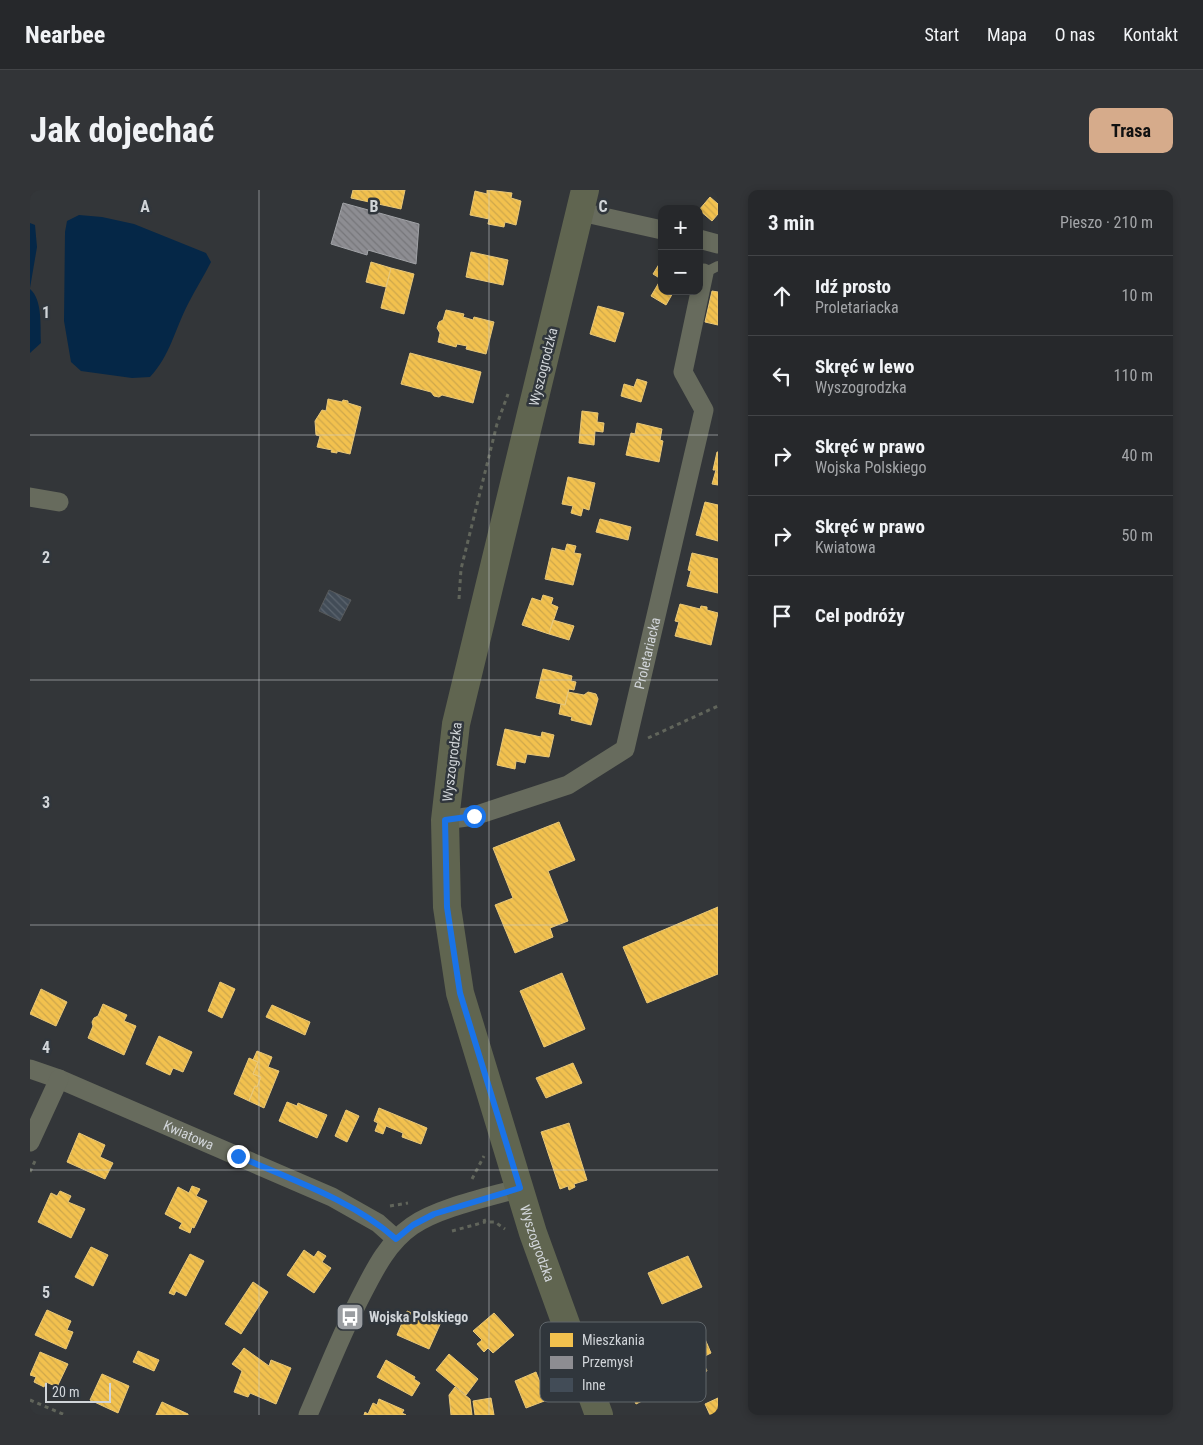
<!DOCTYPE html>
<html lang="pl">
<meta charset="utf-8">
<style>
body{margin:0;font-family:"Roboto Condensed",sans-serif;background:#323437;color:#f1f3f6}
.controls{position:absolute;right:15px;top:15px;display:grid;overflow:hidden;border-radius:10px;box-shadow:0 2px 8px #0003}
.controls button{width:45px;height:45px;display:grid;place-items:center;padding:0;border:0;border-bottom:1px solid #424447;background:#26282b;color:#f1f3f6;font:25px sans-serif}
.scale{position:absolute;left:15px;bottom:12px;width:66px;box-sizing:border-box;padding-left:5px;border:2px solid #d1d5d9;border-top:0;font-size:14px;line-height:18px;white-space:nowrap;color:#d1d5d9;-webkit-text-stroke:4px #30363c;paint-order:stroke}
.stop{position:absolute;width:15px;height:15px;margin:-11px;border:4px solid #1a73e8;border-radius:50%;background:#fff}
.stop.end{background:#1a73e8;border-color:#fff;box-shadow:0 1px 5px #0008}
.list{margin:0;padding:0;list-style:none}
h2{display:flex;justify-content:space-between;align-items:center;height:65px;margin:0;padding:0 20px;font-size:21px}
h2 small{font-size:16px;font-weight:400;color:#a4a6a9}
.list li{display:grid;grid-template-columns:32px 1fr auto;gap:15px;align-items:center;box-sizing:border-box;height:80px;padding:0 20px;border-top:1px solid #424447}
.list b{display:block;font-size:19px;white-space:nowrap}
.list p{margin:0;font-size:16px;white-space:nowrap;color:#a4a6a9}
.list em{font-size:16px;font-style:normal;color:#a4a6a9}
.icon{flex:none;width:28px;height:28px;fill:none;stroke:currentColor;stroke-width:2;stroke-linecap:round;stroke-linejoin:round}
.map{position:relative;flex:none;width:688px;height:1225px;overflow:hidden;border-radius:10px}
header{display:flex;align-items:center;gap:30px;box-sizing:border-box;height:70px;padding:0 25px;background:#26282b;border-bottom:1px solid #424447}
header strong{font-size:24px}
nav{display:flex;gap:28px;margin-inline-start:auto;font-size:18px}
.intro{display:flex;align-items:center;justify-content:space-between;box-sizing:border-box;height:120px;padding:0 30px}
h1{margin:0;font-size:35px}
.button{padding:12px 22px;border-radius:10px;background:#d6ab8b;color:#111;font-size:18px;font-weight:700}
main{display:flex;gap:30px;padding:0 30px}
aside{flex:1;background:#26282b;border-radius:10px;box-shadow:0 2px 8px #0003}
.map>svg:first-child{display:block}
.water{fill:#052747}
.homes{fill:url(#homes-back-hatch);stroke:#e8c778}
.industry{fill:url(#industry-back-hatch);stroke:#a1a3a7}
.building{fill:url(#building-back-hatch);stroke:#56595b}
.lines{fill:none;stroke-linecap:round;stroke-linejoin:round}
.path{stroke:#61655b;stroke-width:3;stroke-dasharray:4 4;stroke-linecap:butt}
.lane{stroke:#676b5d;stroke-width:10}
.street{stroke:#676b5d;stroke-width:19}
.secondary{stroke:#606550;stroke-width:28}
.route{stroke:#1a73e8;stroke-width:6}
.grid{fill:none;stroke:#d1d5d9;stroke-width:1;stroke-opacity:0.55}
.labels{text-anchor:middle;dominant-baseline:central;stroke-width:5;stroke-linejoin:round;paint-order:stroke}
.street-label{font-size:14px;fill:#d1d5d9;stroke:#30363c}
.poi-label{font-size:14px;font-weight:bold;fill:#d1d5d9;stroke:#30363c;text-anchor:start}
.key{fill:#30363c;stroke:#60666b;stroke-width:1}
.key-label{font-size:14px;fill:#d1d5d9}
.grid-label{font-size:16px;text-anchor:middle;font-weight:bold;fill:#d1d5d9;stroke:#30363c;stroke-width:5;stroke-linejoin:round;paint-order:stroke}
</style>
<header>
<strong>Nearbee</strong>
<nav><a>Start</a><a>Mapa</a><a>O nas</a><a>Kontakt</a></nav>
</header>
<div class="intro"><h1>Jak dojechać</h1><a class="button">Trasa</a></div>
<main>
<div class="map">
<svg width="688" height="1225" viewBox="0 0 688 1225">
<defs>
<pattern id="homes-back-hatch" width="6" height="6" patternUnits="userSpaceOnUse" patternTransform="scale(1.25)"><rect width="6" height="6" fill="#f2c14e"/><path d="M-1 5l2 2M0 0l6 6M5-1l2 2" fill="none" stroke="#cea74b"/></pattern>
<pattern id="industry-back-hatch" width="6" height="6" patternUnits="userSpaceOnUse" patternTransform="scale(1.25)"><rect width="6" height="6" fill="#8d8d92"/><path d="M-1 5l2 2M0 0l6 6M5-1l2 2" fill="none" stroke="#76767a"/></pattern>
<pattern id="building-back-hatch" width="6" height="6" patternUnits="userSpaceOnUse" patternTransform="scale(1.25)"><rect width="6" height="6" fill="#424c57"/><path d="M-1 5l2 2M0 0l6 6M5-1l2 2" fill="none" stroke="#5c656f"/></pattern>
</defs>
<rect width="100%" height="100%" fill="#333639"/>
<!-- water -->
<path class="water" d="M49 25 72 27 104 34 176 63 181 72C174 86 165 100 158 114 145 139 140 166 120 187L102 188 51 181 41 172 34 131 35 42 37 31Z
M0 33 5 35 7 57 0 98Z
M0 99C13 110 10 137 11 153L0 163Z"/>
<!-- homes -->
<path class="homes" d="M323 0H375L371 19 321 8Z
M457 0 482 3 481 8 491 11 486 35 475 32 474 37 458 34 459 29 440 25 445 1 457 4Z
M680 7 688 14V24L682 31 669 20Z
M441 62 478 70 473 95 436 87Z
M631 71 632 101H644L636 115 621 106 631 89 623 84Z
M341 72 361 78 356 97 336 92Z
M361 78 384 84 374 124 351 118Z
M682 101 688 102V135L675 132Z
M568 116 594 123 585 152 560 144Z
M416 120 434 124 433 127 443 130 444 127 464 132 456 164 436 159 437 156 427 154 426 157 408 152 410 143 407 138 409 132 413 130Z
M380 163 451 182 443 213 412 205 409 207 404 206 401 202 371 194Z
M607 189 617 192 611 212 591 206 594 194 604 197Z
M298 209 312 212 313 210 318 211V213L331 217 320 264 307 261V263L301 262 302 260 287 257 290 246 286 245 285 231 292 220 296 221Z
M552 221 568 223 567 232 574 233 573 242 565 241 564 255 549 253Z
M607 233 632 239 630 250 633 251 629 272 596 265 601 243 605 244Z
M687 262H688V295L682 294 686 280H683Z
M538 287 565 293 559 320 553 318 551 326 541 323 543 316 532 314Z
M675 312 688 315V351L666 345Z
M570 329 601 337 598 350 566 342Z
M537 354 546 356 544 363 551 364 543 395 515 389 522 358 535 361Z
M662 363 688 369V403L657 396 661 381 658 380Z
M513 405 523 408 521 414 528 417 519 444 492 435 502 408 511 411Z
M650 414 670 419 671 416 677 417V420L688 423 681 455 645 446 649 432 645 431Z
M523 430 544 436 539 450 519 444Z
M513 479 542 486 541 491 546 492 544 500 539 499 535 515 506 508Z
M538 502 554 505 558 502 566 504 568 509 561 535 541 530 542 527 529 524 531 514 535 515Z
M475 539 511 547 512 542 524 545 519 567 497 564 495 573 486 571 485 579 467 575Z
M529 632 545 670 518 681 538 731 520 738 523 747 485 763 465 715 483 708 463 658Z
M688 717V784L617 813 593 757Z
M532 783 555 839 514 857 490 801Z
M190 792 205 799 192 828 178 821Z
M11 799 37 812 26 836 0 824Z
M73 814 97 825 94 831 106 836 94 865 58 848 63 836 62 832 64 828 68 826Z
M242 815 280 832 275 845 236 827Z
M129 846 162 862 153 882 143 878 140 885 116 874Z
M227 861 242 867 238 877 249 881 234 918 219 911 225 896 227 897 231 887 223 884 228 872 223 870Z
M219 868 228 872 223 884 231 887 227 897 225 896 219 911 204 904Z
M543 873 552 893 516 908 506 888Z
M257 912 267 916 268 913 297 925 287 948 249 931Z
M349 918 397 938 391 954 372 947 373 943 356 936 353 944 345 941 348 933 344 931Z
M316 920 329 926 317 952 305 946Z
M539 933 557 990 544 994 545 997 539 1000 538 996 530 999 511 942Z
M49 943 75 955 70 967 83 973 75 989 37 972Z
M162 996 170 999 166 1006 177 1011 164 1038 162 1037 160 1043 149 1038 152 1033 135 1024 148 997 159 1003Z
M30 1001 41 1006 38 1012 55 1019 41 1048 8 1032 21 1003 27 1006Z
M61 1057 78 1065 63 1096 45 1087Z
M274 1060 284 1067 288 1061 296 1066 292 1072 301 1078 284 1103 257 1085Z
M160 1064 174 1071 156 1106 146 1101 144 1105 139 1103Z
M658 1066 672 1097 632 1114 618 1083Z
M223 1092 238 1102 211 1144 195 1134Z
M17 1120 41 1131 37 1140 43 1142 36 1159 5 1145Z
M377 1121 394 1128 396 1122 412 1130 399 1159 367 1145Z
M464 1123 484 1145 463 1163 458 1158 454 1162 447 1154 452 1150 443 1141Z
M669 1135 681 1163 671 1168 677 1181 639 1199 633 1186 619 1192 626 1204 606 1214 587 1173Z
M214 1158 239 1176 241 1170 261 1178 246 1214 220 1203 218 1207 204 1202 212 1181 202 1174Z
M108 1161 129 1170 124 1181 103 1172Z
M10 1162 38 1174 27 1197 16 1192 14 1197 4 1192 6 1187 0 1185Z
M419 1164 448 1189 436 1205 406 1180Z
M356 1170 385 1187 384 1189 390 1193 382 1206 347 1187Z
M506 1182 517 1210 496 1218 485 1191Z
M72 1184 99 1196 88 1223 60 1210Z
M425 1197 440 1209 442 1225H421L419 1205Z
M461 1208 464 1225H445L443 1211Z
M688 1208V1225H680L675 1214Z
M349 1209 374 1220 372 1223 376 1225H334L335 1222 338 1224 343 1213 347 1215Z
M132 1212 158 1224V1225H126Z"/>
<!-- industry -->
<path class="industry" d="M313 13 389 34 386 74 338 60 337 65 301 54Z"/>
<!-- building -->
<path class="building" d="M299 400 321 410 310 431 289 421Z"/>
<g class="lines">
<!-- path -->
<path class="path" d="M429 409 431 379 467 234 478 204
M618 548 688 516
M0 982 5 971
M442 989 454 966
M360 1016 378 1013
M454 1029 455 1032H465L475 1039
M422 1041 455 1032
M0 1210 35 1225"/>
<!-- lane -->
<path class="lane" d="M674 83 688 76"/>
<!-- street -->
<g class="street">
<path d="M551 22 632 40"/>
<path d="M669 49 688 54"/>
<path d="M0 307 29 312"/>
<path id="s1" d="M415 630 444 626 538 595 595 559 674 220 653 182 674 83"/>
<path id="s2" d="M0 879 29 889 302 1007 348 1033 366 1049"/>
<path d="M0 952 29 889"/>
<path d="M278 1225C295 1186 310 1147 329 1110 343 1083 356 1054 382 1036 407 1018 459 1007 490 998"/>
</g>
<!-- secondary -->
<path class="secondary" id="s3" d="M555 0 426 534 415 630 417 717 430 803 503 1043 569 1225"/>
</g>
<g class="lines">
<!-- route -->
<path class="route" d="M208 966C262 990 322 1010 366 1049L383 1035 404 1024 490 998 430 803 417 717 415 630 444 626"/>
</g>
<!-- grid -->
<path class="grid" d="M229 0V1225M459 0V1225M0 245H688M0 490H688M0 735H688M0 980H688"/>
<!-- icons -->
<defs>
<symbol id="bus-square" viewBox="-11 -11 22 22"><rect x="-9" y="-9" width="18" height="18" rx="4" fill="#9a9da1" stroke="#30363c"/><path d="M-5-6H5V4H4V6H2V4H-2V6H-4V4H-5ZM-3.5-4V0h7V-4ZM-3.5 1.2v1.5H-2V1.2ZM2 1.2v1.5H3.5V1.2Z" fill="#fff"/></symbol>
</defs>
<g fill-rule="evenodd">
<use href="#bus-square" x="304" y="1111" width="32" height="32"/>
</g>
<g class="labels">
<!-- street labels -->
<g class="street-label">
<text transform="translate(513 177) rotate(-76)">Wyszogrodzka</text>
<text stroke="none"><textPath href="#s1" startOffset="294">Proletariacka</textPath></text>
<text transform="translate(422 572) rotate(-83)">Wyszogrodzka</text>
<text stroke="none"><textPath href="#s2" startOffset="172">Kwiatowa</textPath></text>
<text stroke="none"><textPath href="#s3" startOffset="1082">Wyszogrodzka</textPath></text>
</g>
<!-- poi labels -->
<g class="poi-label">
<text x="339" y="1127">Wojska Polskiego</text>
</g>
</g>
<!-- legend -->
<rect x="510" y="1132" width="166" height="80" rx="8" class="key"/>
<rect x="520" y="1143" width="23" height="14" fill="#f2c14e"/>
<rect x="520" y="1166" width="23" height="13" fill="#8d8d92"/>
<rect x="520" y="1188" width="23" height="14" fill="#424c57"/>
<g class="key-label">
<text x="552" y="1155">Mieszkania</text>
<text x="552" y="1177">Przemysł</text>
<text x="552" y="1200">Inne</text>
</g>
<g class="grid-label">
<text x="115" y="22">A</text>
<text x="344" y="22">B</text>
<text x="573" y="22">C</text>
<text x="16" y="128">1</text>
<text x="16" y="373">2</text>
<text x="16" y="618">3</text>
<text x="16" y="863">4</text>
<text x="16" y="1108">5</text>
</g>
</svg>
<div class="controls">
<button>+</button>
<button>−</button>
</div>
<div class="scale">20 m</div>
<div class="stop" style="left:444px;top:626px"></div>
<div class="stop end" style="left:208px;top:966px"></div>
</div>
<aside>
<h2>3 min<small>Pieszo · 210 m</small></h2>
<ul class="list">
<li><svg class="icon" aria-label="ahead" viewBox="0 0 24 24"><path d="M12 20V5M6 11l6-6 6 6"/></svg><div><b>Idź prosto</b><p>Proletariacka</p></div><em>10 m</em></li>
<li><svg class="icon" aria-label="left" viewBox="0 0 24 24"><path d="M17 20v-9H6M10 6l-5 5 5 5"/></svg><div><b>Skręć w lewo</b><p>Wyszogrodzka</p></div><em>110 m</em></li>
<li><svg class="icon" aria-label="right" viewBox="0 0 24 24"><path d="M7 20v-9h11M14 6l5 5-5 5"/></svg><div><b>Skręć w prawo</b><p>Wojska Polskiego</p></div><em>40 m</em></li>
<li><svg class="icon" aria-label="right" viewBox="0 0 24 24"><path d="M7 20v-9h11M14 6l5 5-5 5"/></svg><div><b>Skręć w prawo</b><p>Kwiatowa</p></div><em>50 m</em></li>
<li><svg class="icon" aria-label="arrive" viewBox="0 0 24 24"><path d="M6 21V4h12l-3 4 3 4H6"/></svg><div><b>Cel podróży</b></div></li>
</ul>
</aside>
</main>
